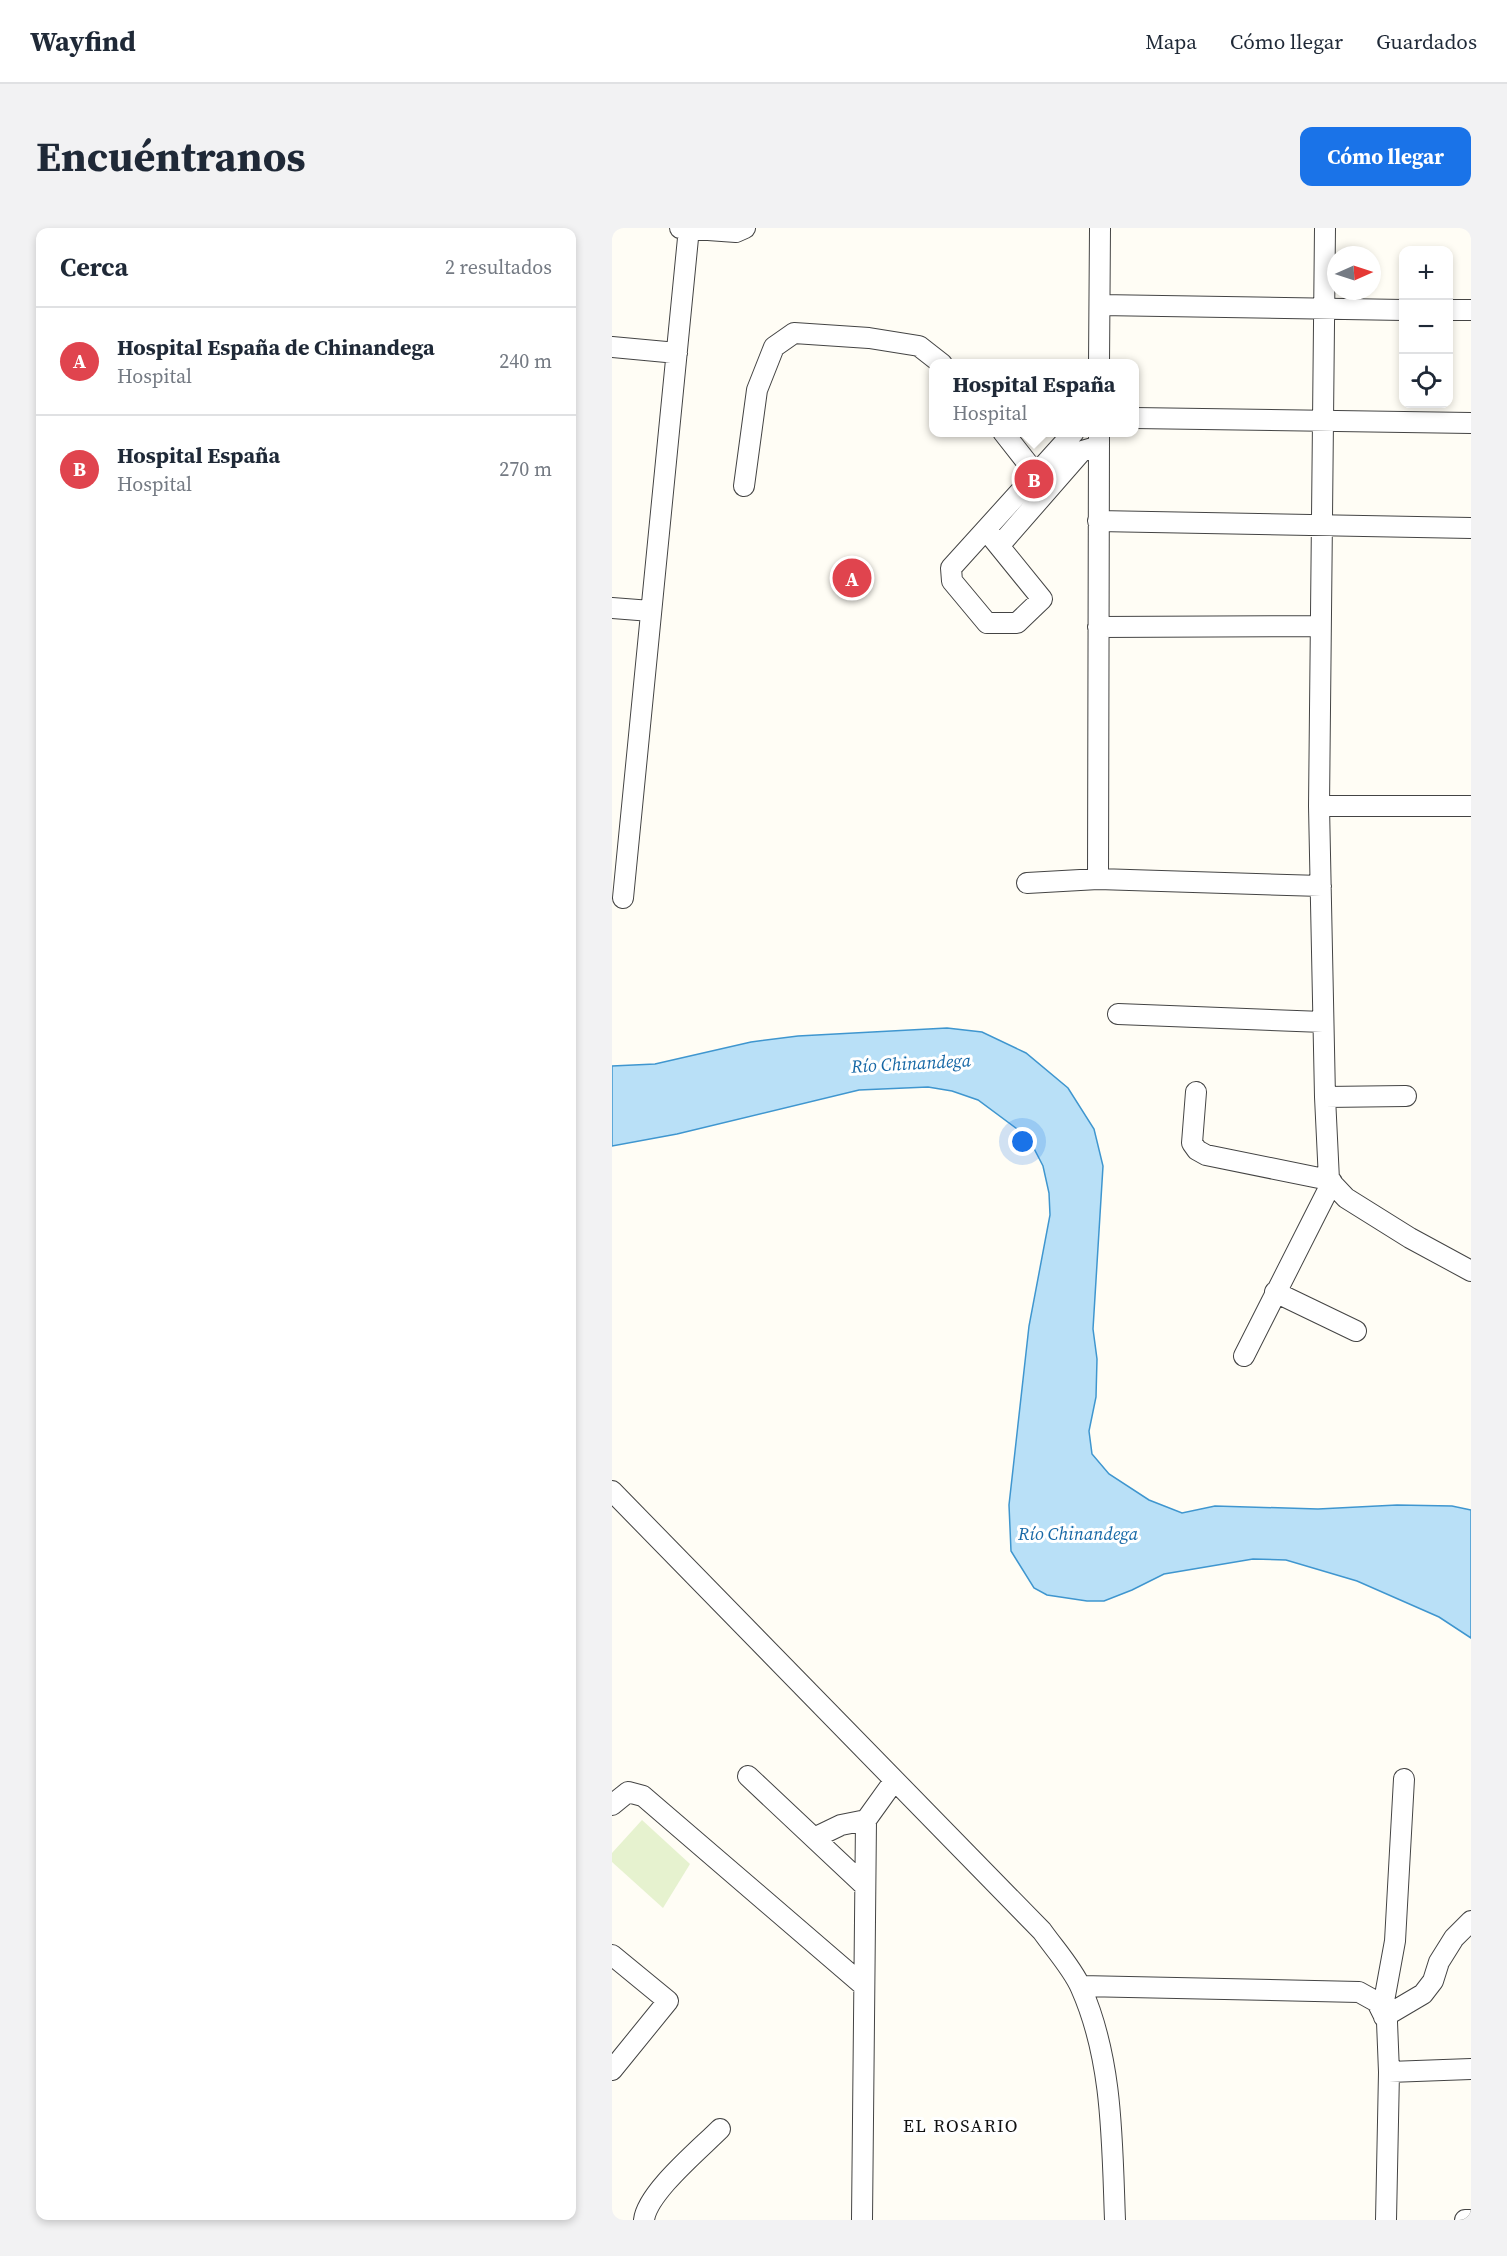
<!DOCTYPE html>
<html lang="es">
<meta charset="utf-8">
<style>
body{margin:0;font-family:"Source Serif 4",serif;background:#f2f2f3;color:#1f2937}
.controls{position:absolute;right:18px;top:18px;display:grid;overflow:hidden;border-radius:12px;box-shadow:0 3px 9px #0003}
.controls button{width:54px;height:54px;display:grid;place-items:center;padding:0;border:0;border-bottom:2px solid #e0e1e3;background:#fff;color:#1f2937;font:30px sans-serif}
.compass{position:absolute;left:715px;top:18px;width:54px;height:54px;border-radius:50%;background:#fff;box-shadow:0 3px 9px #0003;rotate:87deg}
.you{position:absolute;left:411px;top:914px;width:21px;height:21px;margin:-15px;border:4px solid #fff;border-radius:50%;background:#1a73e8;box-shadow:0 0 0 9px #1a73e833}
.badge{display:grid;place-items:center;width:39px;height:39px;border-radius:50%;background:#1a73e8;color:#fff;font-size:20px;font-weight:700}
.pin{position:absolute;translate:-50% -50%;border:3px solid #fff;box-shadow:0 2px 6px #0006}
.popup{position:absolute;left:317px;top:131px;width:210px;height:78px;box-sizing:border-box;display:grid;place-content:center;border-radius:12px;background:#fff;filter:drop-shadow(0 2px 4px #0005);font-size:20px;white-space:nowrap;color:#747a83}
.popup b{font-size:22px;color:#1f2937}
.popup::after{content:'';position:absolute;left:50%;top:100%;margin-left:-12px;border:12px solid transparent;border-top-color:#fff}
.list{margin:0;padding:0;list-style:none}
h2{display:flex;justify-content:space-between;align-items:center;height:78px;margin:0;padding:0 24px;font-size:26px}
h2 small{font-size:20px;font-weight:400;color:#747a83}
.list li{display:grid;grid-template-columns:39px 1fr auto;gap:18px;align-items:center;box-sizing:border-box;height:108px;padding:0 24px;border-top:2px solid #e0e1e3}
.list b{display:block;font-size:22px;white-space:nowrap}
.list p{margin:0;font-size:20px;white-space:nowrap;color:#747a83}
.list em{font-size:20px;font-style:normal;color:#747a83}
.icon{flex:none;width:33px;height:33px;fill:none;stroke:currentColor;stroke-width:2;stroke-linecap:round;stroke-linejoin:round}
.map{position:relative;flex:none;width:859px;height:1992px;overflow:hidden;border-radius:12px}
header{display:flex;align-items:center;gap:36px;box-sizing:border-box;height:84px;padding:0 30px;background:#fff;border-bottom:2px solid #e0e1e3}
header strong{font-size:28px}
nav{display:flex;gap:33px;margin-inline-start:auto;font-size:21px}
.intro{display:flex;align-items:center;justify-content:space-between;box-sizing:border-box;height:144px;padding:0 36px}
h1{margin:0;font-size:42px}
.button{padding:15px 27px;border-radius:12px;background:#1a73e8;color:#fff;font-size:21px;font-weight:700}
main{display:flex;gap:36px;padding:0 36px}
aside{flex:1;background:#fff;border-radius:12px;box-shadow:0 3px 9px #0003}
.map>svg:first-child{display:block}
.pitch{fill:#e6f2cf}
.water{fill:#b9e0f7;stroke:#3f96cf;stroke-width:1.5}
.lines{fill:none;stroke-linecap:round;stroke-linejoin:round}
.minor-casing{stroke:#444;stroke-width:22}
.minor{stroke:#fff;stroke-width:20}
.labels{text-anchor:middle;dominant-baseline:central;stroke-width:6;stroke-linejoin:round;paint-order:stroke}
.water-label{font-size:18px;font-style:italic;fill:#1768a6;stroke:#fff}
.neighbourhood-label{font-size:18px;letter-spacing:1.5px;fill:#111;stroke:#fff}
</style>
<header>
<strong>Wayfind</strong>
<nav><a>Mapa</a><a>Cómo llegar</a><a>Guardados</a></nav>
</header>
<div class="intro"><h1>Encuéntranos</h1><a class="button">Cómo llegar</a></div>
<main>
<aside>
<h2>Cerca<small>2 resultados</small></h2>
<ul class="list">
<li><span class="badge" style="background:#e0444e">A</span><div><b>Hospital España de Chinandega</b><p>Hospital</p></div><em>240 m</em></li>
<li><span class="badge" style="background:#e0444e">B</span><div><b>Hospital España</b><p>Hospital</p></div><em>270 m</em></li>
</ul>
</aside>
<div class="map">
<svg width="859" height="1992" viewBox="0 0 859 1992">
<rect width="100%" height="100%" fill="#fffdf5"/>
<!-- pitch -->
<path class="pitch" d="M30 1592 78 1636 51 1680 0 1634V1625Z"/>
<!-- water -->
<path class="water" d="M335 800 370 804 414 825 456 860 482 901 491 938 481 1101 485 1131 484 1169 477 1203 480 1226 497 1246 537 1272 570 1285 603 1278 706 1281 785 1277 840 1278 859 1282V1410L827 1389 745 1353 674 1332 641 1331 552 1346 520 1362 492 1373H475L435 1367 422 1360 399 1323 397 1277 417 1098 438 987 437 965 431 938 416 909 366 872 340 863 316 859 247 862 65 906 0 918V838L43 836 139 814 186 808Z"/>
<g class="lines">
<defs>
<path id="minor" d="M68 0 124 4 133 0
M713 0 707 578 713 869 717 952 734 970 798 1010 859 1043
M488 77 792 82
M836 82H859
M0 119 65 125
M487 136 488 0
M522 190 859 195
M391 204 424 246
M132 258 145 162 162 119 182 105 257 110 307 118 330 136
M486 293 859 300
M374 302 430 371 405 395H375L340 353 339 340 462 204
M387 318 470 223 487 218
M0 380 39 383
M486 399 708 398
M707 578H859
M486 651 487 204
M415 655 486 651 709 658
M11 670 77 0
M506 786 711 794
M584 864 580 915 585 922 594 927 717 952
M713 869 794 868
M663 1064 744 1103
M632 1128 720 954
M0 1263 430 1703C442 1720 461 1741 469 1760 501 1832 500 1914 503 1992
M136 1548 253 1658
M0 1577 16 1564 31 1568 252 1758
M202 1610 229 1597 254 1592
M0 1727 56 1773 0 1842
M469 1758 747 1764 765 1774 775 1794 777 1844 774 1992
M770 1784 783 1713 792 1551
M772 1789 811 1766 821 1753 827 1734 842 1710 859 1693
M777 1844 859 1841
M32 1992C35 1965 87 1922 108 1901
M250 1992 254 1592 282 1553
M853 1992H859"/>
</defs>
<!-- minor casing -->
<use href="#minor" class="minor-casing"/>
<!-- minor -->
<use href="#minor" class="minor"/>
</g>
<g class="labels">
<!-- water labels -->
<g class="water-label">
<text transform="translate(299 835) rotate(-3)">Río Chinandega</text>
<text x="466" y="1305">Río Chinandega</text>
</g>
<!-- neighbourhood labels -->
<g class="neighbourhood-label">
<text x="349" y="1897">EL ROSARIO</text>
</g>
</g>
</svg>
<div class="controls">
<button>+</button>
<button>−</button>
<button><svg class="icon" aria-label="locate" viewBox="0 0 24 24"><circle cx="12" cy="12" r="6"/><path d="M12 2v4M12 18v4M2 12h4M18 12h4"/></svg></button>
</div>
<svg class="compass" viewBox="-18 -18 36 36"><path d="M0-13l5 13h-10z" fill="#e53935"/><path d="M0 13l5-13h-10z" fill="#747a83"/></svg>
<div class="you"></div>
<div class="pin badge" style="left:240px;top:350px;background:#e0444e">A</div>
<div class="pin badge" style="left:422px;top:251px;background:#e0444e">B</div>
<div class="popup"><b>Hospital España</b>Hospital</div>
</div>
</main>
